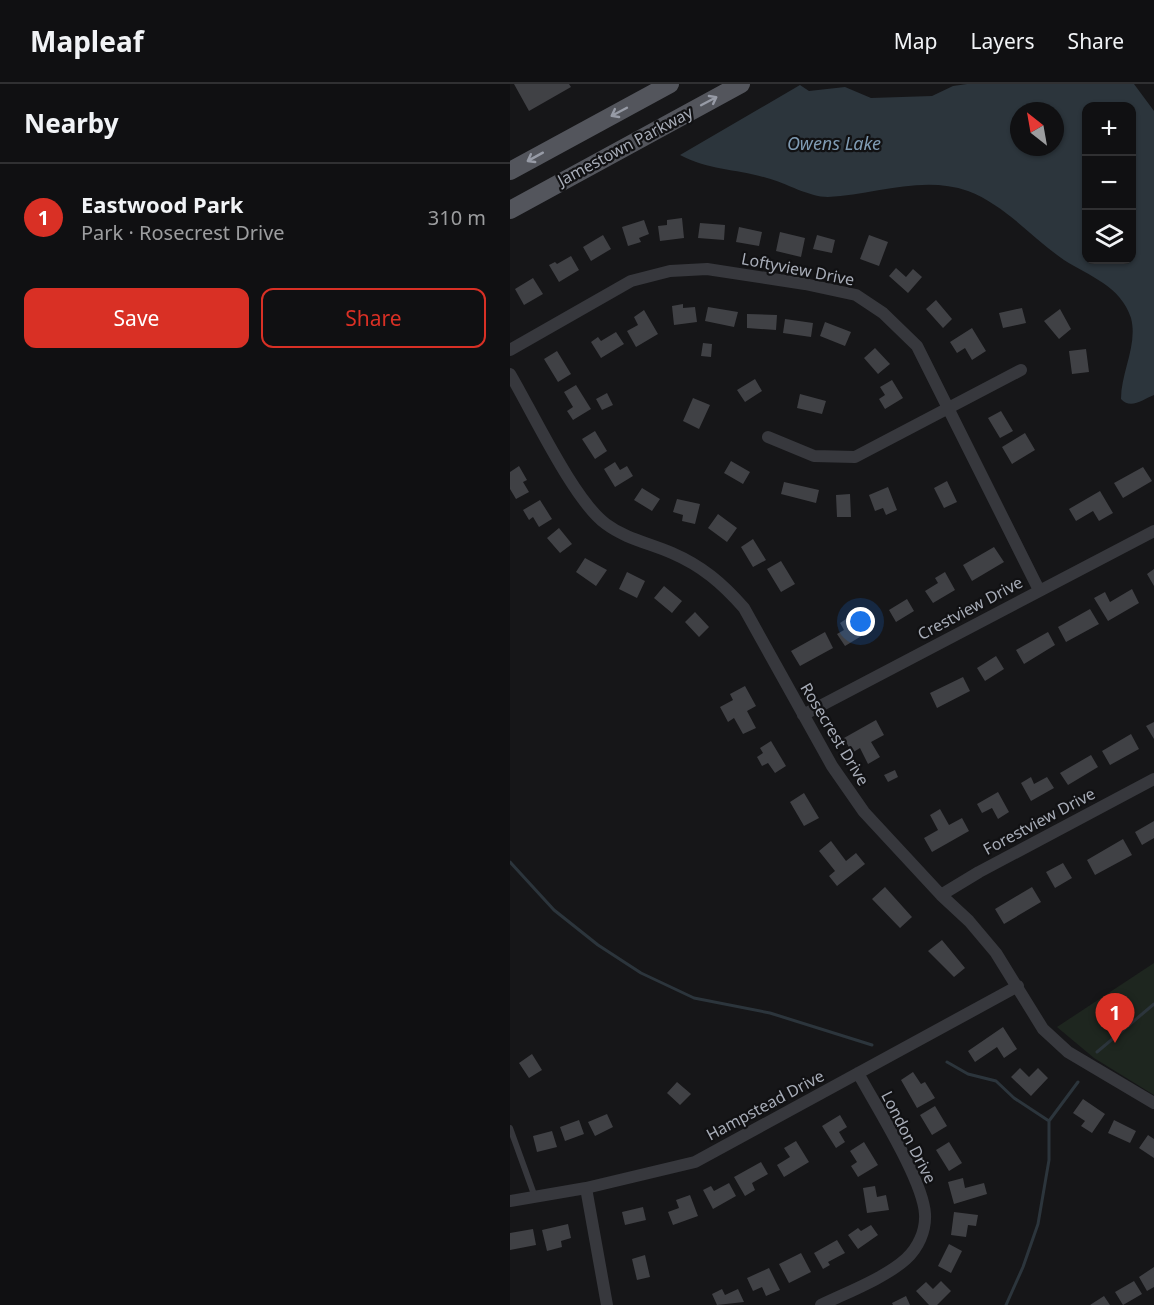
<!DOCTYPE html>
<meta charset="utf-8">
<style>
body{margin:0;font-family:"Noto Sans",sans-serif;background:#1e1e20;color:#f1f3f6}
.controls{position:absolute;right:18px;top:18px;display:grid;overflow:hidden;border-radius:12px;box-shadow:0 2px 4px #0004}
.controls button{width:54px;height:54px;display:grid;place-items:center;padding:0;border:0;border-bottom:2px solid #303032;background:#101012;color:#f1f3f6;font:30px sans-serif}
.compass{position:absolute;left:500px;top:18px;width:54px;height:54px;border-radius:50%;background:#101012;box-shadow:0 2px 4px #0004;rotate:329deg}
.you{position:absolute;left:351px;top:538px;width:21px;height:21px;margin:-15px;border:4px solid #fff;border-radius:50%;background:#1a73e8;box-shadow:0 0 0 9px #1a73e833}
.badge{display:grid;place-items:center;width:39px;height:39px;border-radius:50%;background:#d93025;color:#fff;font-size:20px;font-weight:700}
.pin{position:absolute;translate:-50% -50px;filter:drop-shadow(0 2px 3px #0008)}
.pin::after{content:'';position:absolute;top:32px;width:21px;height:18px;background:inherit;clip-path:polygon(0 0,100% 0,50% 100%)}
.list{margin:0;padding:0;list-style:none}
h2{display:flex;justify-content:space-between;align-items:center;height:78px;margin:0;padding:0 24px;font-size:26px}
h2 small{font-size:20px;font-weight:400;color:#9c9d9f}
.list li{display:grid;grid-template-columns:39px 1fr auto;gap:18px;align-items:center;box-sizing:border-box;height:108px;padding:0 24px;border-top:2px solid #303032}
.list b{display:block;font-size:22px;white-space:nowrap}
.list p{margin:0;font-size:20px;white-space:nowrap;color:#9c9d9f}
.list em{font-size:20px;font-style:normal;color:#9c9d9f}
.actions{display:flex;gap:12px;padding:18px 24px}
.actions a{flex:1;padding:14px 0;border:2px solid #d93025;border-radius:12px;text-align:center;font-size:21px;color:#d93025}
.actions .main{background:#d93025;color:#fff}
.icon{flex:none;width:33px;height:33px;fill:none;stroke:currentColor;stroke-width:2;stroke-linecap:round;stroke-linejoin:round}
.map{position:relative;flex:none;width:644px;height:1221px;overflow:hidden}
header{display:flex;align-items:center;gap:36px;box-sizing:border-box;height:84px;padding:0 30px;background:#101012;border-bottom:2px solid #303032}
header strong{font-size:28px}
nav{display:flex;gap:33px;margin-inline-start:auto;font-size:21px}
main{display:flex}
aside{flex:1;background:#101012}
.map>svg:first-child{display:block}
.green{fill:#1e261f}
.water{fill:#2c353c;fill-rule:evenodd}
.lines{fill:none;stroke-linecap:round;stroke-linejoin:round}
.stream{stroke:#2c353c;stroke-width:3}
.building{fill:#404145}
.service{stroke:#37383d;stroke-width:6}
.minor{stroke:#37383d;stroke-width:12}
.primary{stroke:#53555c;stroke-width:18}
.oneway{stroke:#979ba6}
.labels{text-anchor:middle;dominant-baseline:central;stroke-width:4.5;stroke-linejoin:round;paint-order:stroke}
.street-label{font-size:16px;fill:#a8adb8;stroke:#111113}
.water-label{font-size:18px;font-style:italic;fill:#7f9bb3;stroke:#111113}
</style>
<header>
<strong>Mapleaf</strong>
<nav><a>Map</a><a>Layers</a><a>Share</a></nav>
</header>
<main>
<aside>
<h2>Nearby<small></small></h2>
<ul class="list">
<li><span class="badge">1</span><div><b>Eastwood Park</b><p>Park · Rosecrest Drive</p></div><em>310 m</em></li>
</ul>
<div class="actions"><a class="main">Save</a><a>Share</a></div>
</aside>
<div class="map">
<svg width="644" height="1221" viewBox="0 0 644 1221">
<rect width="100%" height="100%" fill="#161618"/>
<!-- green -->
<path class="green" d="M644 879V1011L584 974 547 943Z"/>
<!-- water -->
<path class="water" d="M457 0H624L644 27V311C633 315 621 326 611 315 611 288 628 261 621 234 611 202 579 192 554 176 522 154 495 121 458 107 412 91 364 111 318 113 299 113 276 99 257 94 227 85 198 86 170 71L290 1 299 7 335 3 361 14 422 12 443 2ZM576 22H622V176H576ZM509 27H545V63H509Z"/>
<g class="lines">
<!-- stream -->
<path class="stream" d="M0 778 44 826 88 861 131 889 184 914 260 929 362 961
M587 968 644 920
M437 978 458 990 486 997 504 1014 539 1037
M496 1221 513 1183 528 1140 539 1076V1037L568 998"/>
</g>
<!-- building -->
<path class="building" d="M4 0H59L61 3 19 27Z
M172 134 174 154 150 157 148 142 157 141V136Z
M134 136 139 150 129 154 131 158 118 162 112 143Z
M190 139 215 141 214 156 188 154Z
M229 143 252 148 249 162 226 158Z
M270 148 295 154 291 173 266 167Z
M93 151 101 165 81 177 73 163Z
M307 151 325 156 322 169 303 165Z
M359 151 378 158 369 182 350 175Z
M61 172 69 186 49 198 39 181 45 178 47 180Z
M386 184 396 193 403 185 412 193 398 209 379 192Z
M23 194 33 210 14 221 5 205Z
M426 216 442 235 433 244 416 225Z
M173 220V224L185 223 187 238 164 241 162 222Z
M198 223 228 228 224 243 195 237Z
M512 224 516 239 493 244 489 229Z
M550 225 561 245 549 255 534 237Z
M134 226 148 250 126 263 117 247 128 241 124 233Z
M237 230 267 231 266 246 237 244Z
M275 235 303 239 301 253 273 249Z
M315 238 341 248 335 262 310 252Z
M462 244 476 267 462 276 455 264 447 269 440 258Z
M106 248 114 260 91 274 81 258 88 253 91 257Z
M193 259 202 260 201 273 191 272Z
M365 264 380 280 368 290 354 274Z
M576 265 579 288 562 290 559 267Z
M47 267 61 290 48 298 34 275Z
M245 295 252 307 235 318 227 306Z
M382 296 393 314 375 325 369 315 375 311 370 303Z
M66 301 81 325 63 336 57 327 63 323 54 308Z
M97 309 103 321 92 326 86 315Z
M290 310 316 317 312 330 287 324Z
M183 314 200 321 189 345 173 337Z
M491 327 503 347 490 354 478 334Z
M85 347 97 367 85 375 72 355Z
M515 349 525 366 502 380 492 363Z
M221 377 240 388 233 400 214 389Z
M105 378 110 386 117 382 123 392 105 403 94 385Z
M9 382 17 396 13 398 19 408 6 415 0 405V388Z
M633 383 642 397 613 414 604 399Z
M437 397 447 418 434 424 424 404Z
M274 398 309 406 306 419 271 410Z
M378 403 387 426 376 431 373 424 365 427 359 411Z
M132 404 150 415 142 427 124 416Z
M590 407 603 429 589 437 583 427 566 437 559 425Z
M340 410 341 433H327L326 411Z
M167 415 190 420 185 440 172 437 173 431 163 428Z
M30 416 42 435 29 443 23 433 19 436 13 426Z
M208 430 227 444 217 458 198 444Z
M49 444 62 460 50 469 37 454Z
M243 455 256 476 243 483 231 463Z
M484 463 494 478 462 497 453 481Z
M75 474 97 486 86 502 66 488Z
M271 477 285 500 271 508 257 485Z
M644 485V502L637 490Z
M117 488 135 497 127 514 109 505Z
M435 488 445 506 423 519 415 507 428 499 425 494Z
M154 502 172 517 162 529 144 514Z
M622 505 629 519 598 537 584 514 595 508 600 518Z
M397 515 404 527 386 538 379 526Z
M580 525 589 540 556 558 548 543Z
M185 528 199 543 189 553 175 538Z
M339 533 343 540 356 533 363 545 335 562 327 550 334 546 330 539Z
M315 548 323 564 290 582 281 567Z
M538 548 545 561 514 580 506 566Z
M486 572 494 585 475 597 467 584Z
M453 593 460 607 427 624 420 609Z
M235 602 246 622 237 627 246 644 233 650 224 634 218 638 210 623 223 616 220 610Z
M366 636 374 651 361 658 370 673 358 680 350 664 342 669 334 654Z
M644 638V655L636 642Z
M621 650 629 665 600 681 592 667Z
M261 657 276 682 265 689 258 679 252 682 247 673 253 669 250 664Z
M581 671 588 683 558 701 550 689Z
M385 686 388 693 378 698 374 691Z
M521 693 524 700 537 693 544 704 521 717 511 699Z
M488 708 499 728 488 735 482 724 472 729 467 720Z
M294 709 309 734 294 742 280 718Z
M430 725 439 741 452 734 459 747 422 768 414 754 428 746 420 731Z
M644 737V754L632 761 625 748Z
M613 755 622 771 585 791 577 776Z
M321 757 336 777 346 769 355 780 327 802 319 792 325 787 309 767Z
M553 779 562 794 545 804 536 788Z
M375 803 402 833 390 844 362 815Z
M522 803 531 818 494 840 485 825Z
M432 856 455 884 444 893 418 867Z
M493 943 507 965 494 974 487 963 465 978 458 967Z
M22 970 32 986 19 994 9 979Z
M510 984 519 993 528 984 538 994 521 1012 501 993Z
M403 988 411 1000 415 998 425 1014 407 1024 391 996Z
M167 998 181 1010 170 1021 157 1009Z
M573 1015 595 1030 582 1049 571 1042 575 1037 563 1029Z
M425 1022 437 1042 422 1051 410 1031Z
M97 1030 103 1043 85 1052 78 1038Z
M330 1031 337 1043 329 1048 335 1058 326 1064 312 1042Z
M69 1036 74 1050 55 1057 50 1043Z
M604 1036 626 1047 620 1059 598 1049Z
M42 1047 47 1063 27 1068 23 1052Z
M638 1051 644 1055V1074L629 1064Z
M286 1057 299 1078 274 1093 267 1081 280 1073 274 1064Z
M354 1058 368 1081 348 1093 341 1082 347 1078 340 1067Z
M439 1058 452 1079 439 1087 426 1066Z
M251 1078 258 1090 242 1099 245 1106 235 1112 224 1093Z
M453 1094 455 1104 474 1099 477 1110 444 1120 438 1098Z
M219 1099 226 1112 203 1125 193 1106 201 1102 204 1107Z
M365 1102 367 1113 376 1111 379 1126 357 1129 353 1104Z
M180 1111 188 1132 163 1141 158 1128 169 1124 166 1116Z
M133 1123 136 1136 115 1141 112 1128Z
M444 1128 468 1131 466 1142 458 1141 456 1153 441 1151Z
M58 1140 61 1154 51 1157 52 1163 37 1167 32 1146Z
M361 1141 368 1151 348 1165 338 1151 348 1144 351 1147Z
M23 1145 26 1161 0 1166V1149Z
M327 1156 335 1169 318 1178 320 1181 313 1185 304 1169Z
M439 1160 452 1167 441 1189 428 1182Z
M291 1169 301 1188 279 1199 269 1180Z
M135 1171 140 1193 127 1196 122 1175Z
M644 1183V1203L637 1207 629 1193Z
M259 1184 270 1206 256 1212 252 1203 243 1207 237 1194Z
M431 1197 441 1207 427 1221H419L406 1207 416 1198 423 1205Z
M624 1197 632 1210 613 1221 605 1208Z
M212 1205 215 1211 228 1205 234 1218 207 1221 202 1210Z
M396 1212 400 1221H383L382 1219Z
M594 1212 600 1221H580Z"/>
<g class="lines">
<!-- service -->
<path class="service" d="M0 1044 25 1113"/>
<!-- minor -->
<path class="minor" d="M0 266 121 197 160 187 197 185 295 200 346 211 373 229 407 262 529 506
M0 290C22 327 64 417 96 440 116 455 139 459 162 469 192 482 212 499 234 524L322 682 354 728 431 811 459 837 486 869 533 945 558 968 644 1019
M258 353 304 372 345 373 511 286
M293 631 644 447
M431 811 469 788 644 695
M76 1104 97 1221
M0 1117 76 1104 185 1078 508 902
M311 1221C336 1209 375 1194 396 1175 408 1164 416 1147 415 1130 413 1096 366 1022 348 989"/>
<!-- primary -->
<path class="primary" d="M0 87 160 0
M0 126 231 0"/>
</g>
<!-- one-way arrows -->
<defs><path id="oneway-shaft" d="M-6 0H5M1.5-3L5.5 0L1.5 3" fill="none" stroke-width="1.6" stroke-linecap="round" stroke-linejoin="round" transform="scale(1.5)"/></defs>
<g class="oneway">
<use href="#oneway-shaft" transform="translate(199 17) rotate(-28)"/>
<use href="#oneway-shaft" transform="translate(109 28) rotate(152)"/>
<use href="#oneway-shaft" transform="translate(25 73) rotate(151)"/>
</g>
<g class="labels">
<!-- street labels -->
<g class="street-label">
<text transform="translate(115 62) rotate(-28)">Jamestown Parkway</text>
<text transform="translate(288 185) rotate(11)">Loftyview Drive</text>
<text transform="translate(460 524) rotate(-28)">Crestview Drive</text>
<text transform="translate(325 650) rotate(59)">Rosecrest Drive</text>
<text transform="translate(529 737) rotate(-28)">Forestview Drive</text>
<text transform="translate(255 1021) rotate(-28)">Hampstead Drive</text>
<text transform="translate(399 1053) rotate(63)">London Drive</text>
</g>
<!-- water labels -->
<g class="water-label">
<text x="324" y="59">Owens Lake</text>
</g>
</g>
</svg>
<div class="controls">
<button>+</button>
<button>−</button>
<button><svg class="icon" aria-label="layers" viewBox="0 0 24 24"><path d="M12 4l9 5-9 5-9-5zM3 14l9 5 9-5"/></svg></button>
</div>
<svg class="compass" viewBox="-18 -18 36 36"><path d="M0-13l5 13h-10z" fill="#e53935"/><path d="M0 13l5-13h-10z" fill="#9c9d9f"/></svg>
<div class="you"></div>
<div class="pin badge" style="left:605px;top:959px">1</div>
</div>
</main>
